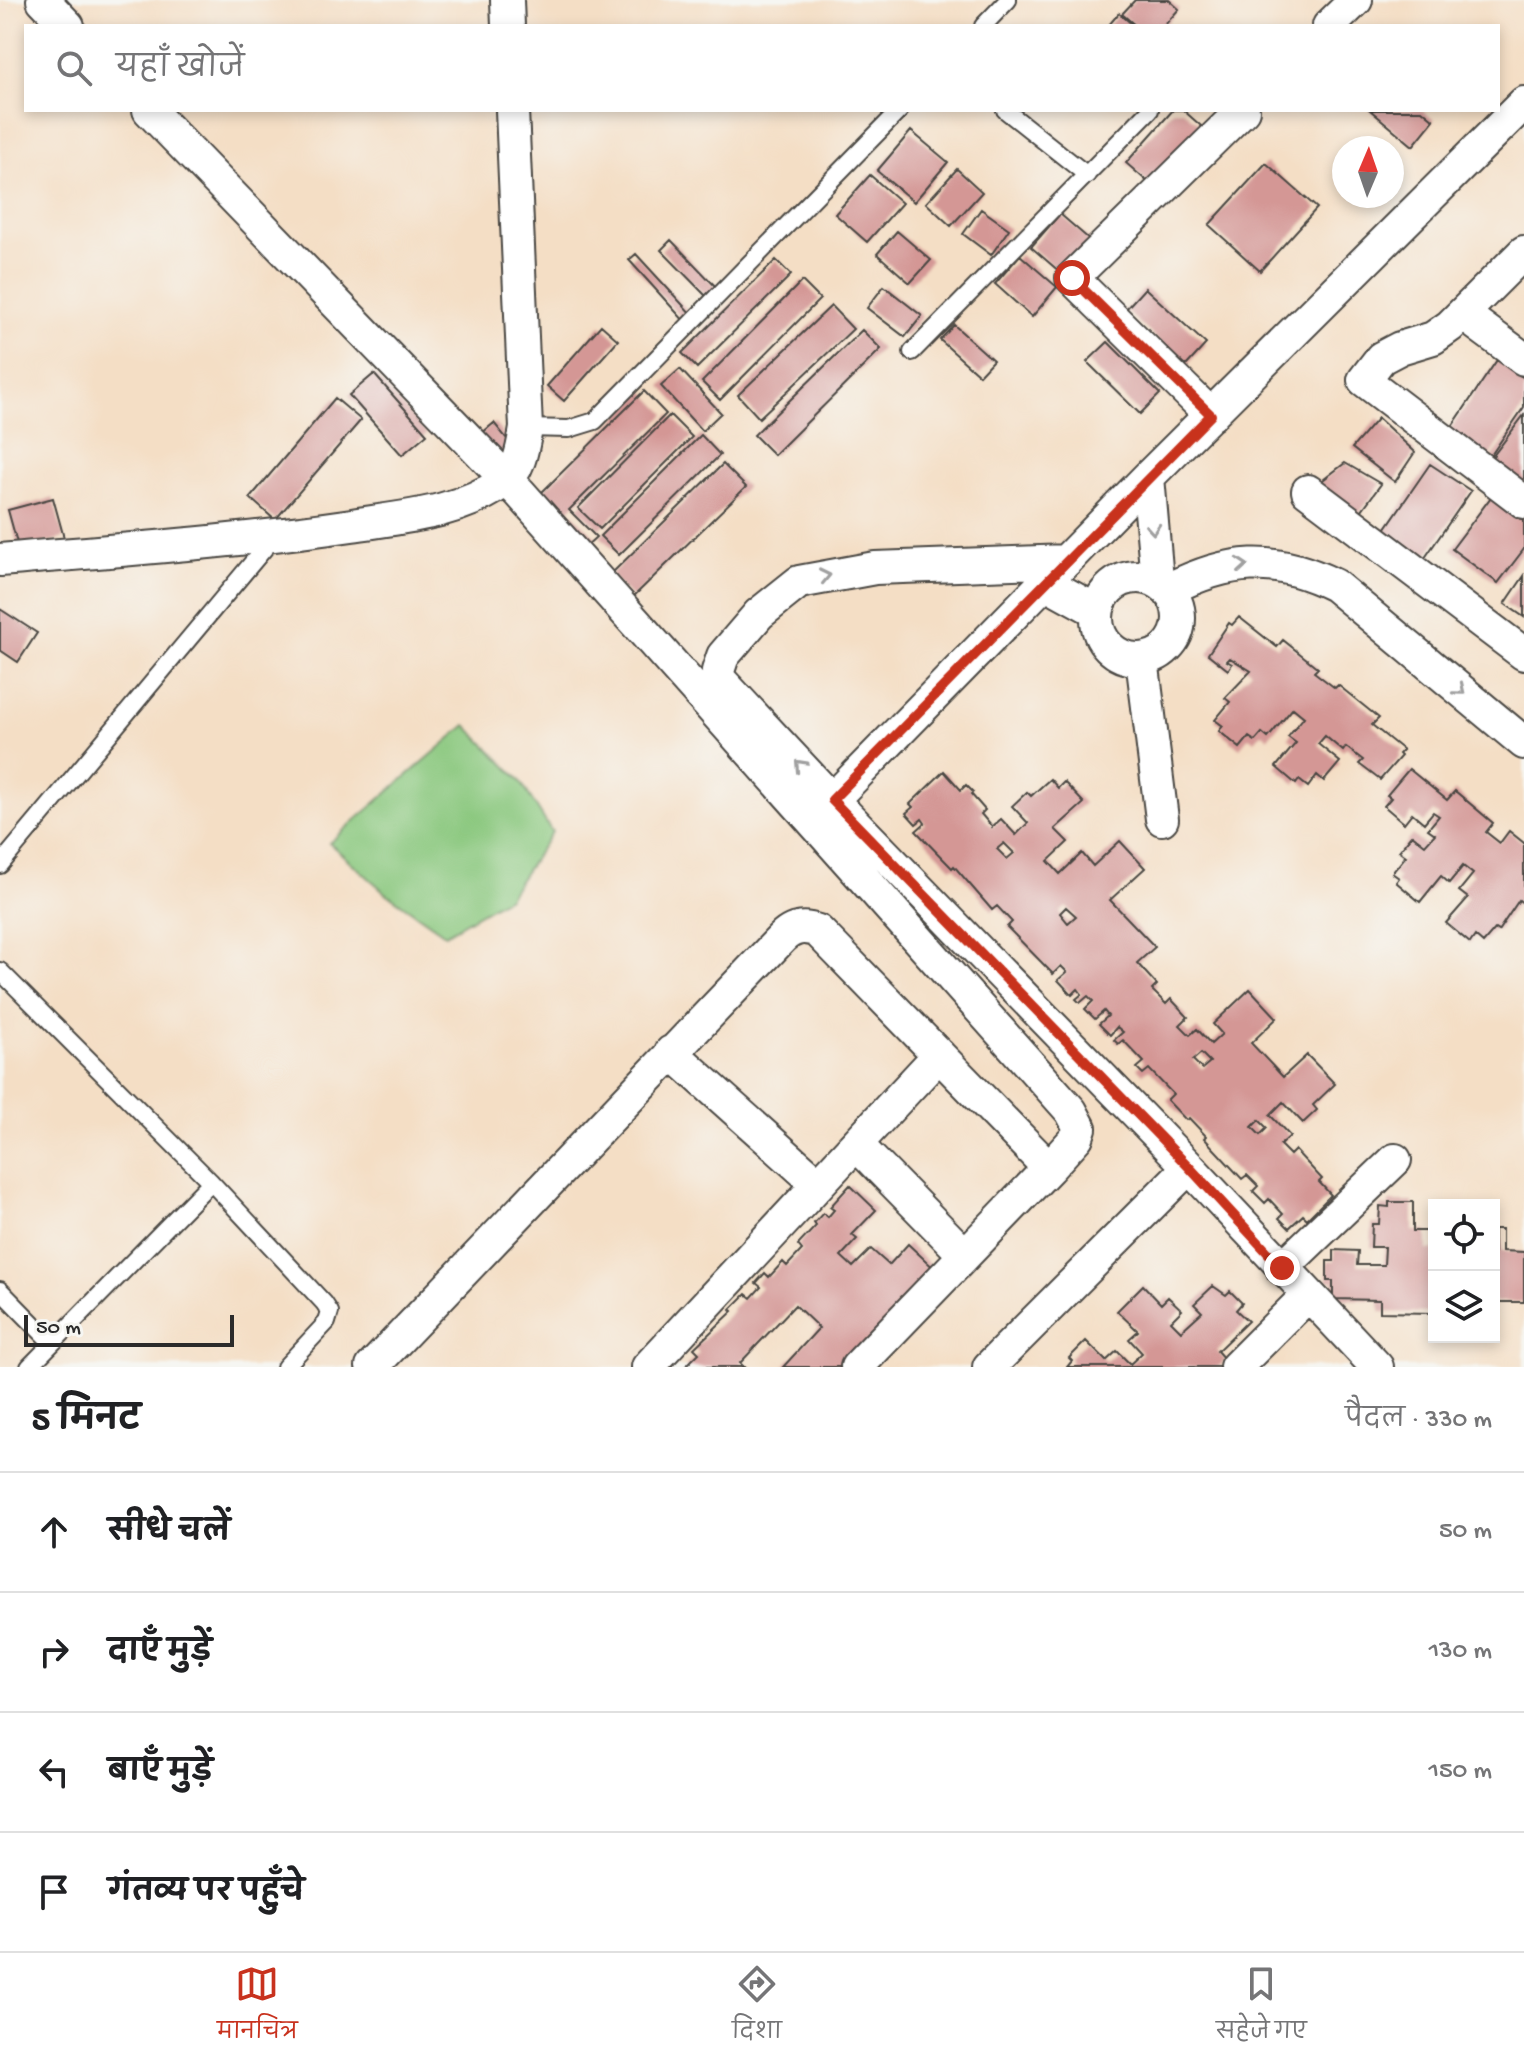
<!DOCTYPE html>
<html lang="hi">
<meta charset="utf-8">
<style>
body{margin:0;font-family:"Gochi Hand","Playpen Sans Deva",sans-serif;background:#f6f6f6;color:#202124}
.controls{position:absolute;right:24px;bottom:24px;display:grid;overflow:hidden;border-radius:0px;box-shadow:0 4px 12px #0003}
.controls button{width:72px;height:72px;display:grid;place-items:center;padding:0;border:0;border-bottom:2px solid #e0e0e0;background:#fff;color:#202124;font:40px sans-serif}
.compass{position:absolute;left:1332px;top:136px;width:72px;height:72px;border-radius:50%;background:#fff;box-shadow:0 4px 12px #0003;rotate:2deg}
.scale{position:absolute;left:24px;bottom:20px;width:210px;box-sizing:border-box;padding-left:8px;border:4px solid #2b2b2b;border-top:0;font-size:22px;line-height:28px;white-space:nowrap;color:#2b2b2b;-webkit-text-stroke:6px #f6f6f2;paint-order:stroke}
.stop{position:absolute;width:24px;height:24px;margin:-18px;border:6px solid #c8321e;border-radius:50%;background:#fff}
.stop.end{background:#c8321e;border-color:#fff;box-shadow:0 2px 8px #0008}
.list{margin:0;padding:0;list-style:none}
h2{display:flex;justify-content:space-between;align-items:center;height:104px;margin:0;padding:0 32px;font-size:34px}
h2 small{font-size:26px;font-weight:400;color:#757577}
.list li{display:grid;grid-template-columns:52px 1fr auto;gap:24px;align-items:center;box-sizing:border-box;height:120px;padding:0 32px;border-top:2px solid #e0e0e0}
.list b{display:block;font-size:30px;white-space:nowrap}
.list em{font-size:26px;font-style:normal;color:#757577}
.icon{flex:none;width:44px;height:44px;fill:none;stroke:currentColor;stroke-width:2;stroke-linecap:round;stroke-linejoin:round}
.map{position:relative;flex:none;width:1524px;height:1367px;overflow:hidden}
.search{position:absolute;background:#fff;box-shadow:0 4px 12px #0003;left:24px;right:24px;top:24px;height:88px;display:flex;align-items:center;gap:20px;box-sizing:border-box;padding:0 28px;border-radius:0px;color:#757577;font-size:30px}
.sheet{height:584px;background:#fff}
nav{display:flex;justify-content:space-around;align-items:center;box-sizing:border-box;height:112px;border-top:2px solid #e0e0e0;background:#fff;font-size:22px;color:#757577}
nav a{display:grid;justify-items:center;gap:4px}
nav .on{color:#c8321e}
.map>svg:first-child{display:block}
.green{fill:#89c77d;stroke:#5a7954;stroke-width:2}
.building{fill:#d49795;fill-rule:evenodd}
.lines{fill:none;stroke-linecap:round;stroke-linejoin:round}
.lane-casing{stroke:#494642;stroke-width:20}
.street-casing{stroke:#494642;stroke-width:36}
.lane{stroke:#fff;stroke-width:16}
.street{stroke:#fff;stroke-width:32}
.oneway{stroke:#a0a0a0}
.route{stroke:#c8321e;stroke-width:10}
</style>
<div class="map">
<svg width="1524" height="1367" viewBox="0 0 1524 1367">
<rect width="100%" height="100%" fill="#f6f6f2"/>
<filter id="ink" filterUnits="userSpaceOnUse"><feTurbulence type="fractalNoise" baseFrequency=".0125" numOctaves="2"/><feDisplacementMap in="SourceGraphic" scale="16" xChannelSelector="R" yChannelSelector="G"/><feConvolveMatrix kernelMatrix="1 2 1 2 8 2 1 2 1" color-interpolation-filters="sRGB"/></filter>
<filter id="wash" filterUnits="userSpaceOnUse"><feTurbulence type="fractalNoise" baseFrequency=".006" numOctaves="4" result="noise"/><feDisplacementMap in="SourceGraphic" scale="32" xChannelSelector="R" yChannelSelector="G"/><feGaussianBlur stdDeviation="1.8" result="paint"/><feColorMatrix in="noise" values="0 0 0 0 0 0 0 0 0 0 0 0 0 0 0 0 0 1.4 0 .05"/><feComposite in="paint" operator="in"/></filter>
<g filter="url(#wash)">
<rect width="100%" height="100%" fill="#f4dec5"/>
<!-- green -->
<path class="green" d="M466 725 519 779 552 832 508 897 445 934 386 893 329 843Z"/>
<g id="blocks">
<!-- building -->
<path class="building" d="M1135 0H1169L1179 9 1164 26H1136L1122 14Z
M1119 13 1134 26H1108Z
M1173 110H1183L1208 132 1157 190 1126 163Z
M1370 110H1422L1434 120 1413 146Z
M911 131 948 162 914 202 877 171Z
M1266 163 1317 208 1260 271 1209 225Z
M957 169 982 192 951 226 926 203Z
M870 175 902 203 867 242 835 214Z
M981 209 1009 229 991 255 963 234Z
M1060 214 1097 246 1068 279 1031 247Z
M897 231 931 260 910 283 877 254Z
M671 240 717 288 707 297 661 250Z
M636 254 693 316 686 323 629 260Z
M1020 255 1057 287 1032 317 995 284Z
M776 260 791 275 697 368 682 353Z
M802 281 820 299 720 400 702 382Z
M884 286 922 316 905 337 867 308Z
M1145 288 1206 344 1186 366 1125 310Z
M831 306 853 329 759 418 738 395Z
M601 325 618 340 564 401 547 386Z
M954 325 993 360 979 375 940 340Z
M862 330 881 349 774 455 754 435Z
M1108 342 1160 394 1140 414 1087 362Z
M1497 360 1524 378V407L1487 461 1447 434Z
M680 369 721 413 702 431 661 386Z
M374 374 427 434 402 455 349 395Z
M644 391 666 414 569 510 596 537 585 547 536 498Z
M335 398 361 420 275 520 250 498Z
M670 415 692 437 600 529 578 508Z
M1524 415V485L1490 460Z
M1378 418 1415 452 1395 482 1352 448Z
M494 423 520 455 507 466 481 434Z
M701 435 720 455 619 555 600 536Z
M1345 463 1381 484 1359 514 1319 483Z
M723 464 746 487 632 598 610 575Z
M1430 464 1471 491 1420 565 1379 538Z
M1500 485 1524 503V549L1498 583 1452 549Z
M53 498 64 538 19 550 8 510Z
M1524 576V617L1505 604Z
M0 609 37 633 18 662 0 650Z
M1239 617 1277 647 1283 640 1318 668 1314 672 1335 688 1338 685 1379 718 1372 725 1403 750 1399 754 1401 756 1380 780 1359 764 1363 760 1346 747 1343 751 1325 736 1318 744 1340 762 1324 781 1317 775 1308 787 1299 780 1296 784 1276 767 1296 743 1288 737 1304 717 1293 708 1268 738 1262 733 1255 741 1249 737 1240 748 1219 731 1223 726 1215 720 1230 702 1225 698 1251 671 1230 658 1227 661 1232 664 1228 670 1208 654 1229 623 1232 625Z
M1409 769 1447 800 1455 791 1493 823 1486 832 1500 843 1509 831 1524 843V904L1519 900 1498 931 1495 929 1483 943 1475 936 1470 943 1446 923 1468 898 1459 891 1473 874 1463 866 1449 883 1441 876 1420 902 1396 882 1399 878 1392 873 1406 856 1399 851 1412 835 1425 845 1435 834 1428 829 1439 816 1433 812 1424 823 1412 813 1404 823 1384 806 1391 798 1387 795Z
M944 771 961 790 966 785 973 792 971 794 985 810 981 814 992 827 1001 819 1016 835 1028 823 1012 806 1027 792 1031 796 1050 779 1058 788 1064 782 1084 803 1055 829 1068 842 1048 861 1060 874 1082 853 1093 866 1120 841 1145 868 1110 900 1155 947 1137 963 1157 985 1152 990 1166 1004 1171 999 1188 1017 1180 1025 1190 1035 1197 1029 1211 1044 1222 1034 1213 1024 1250 989 1277 1018 1251 1043 1283 1077 1307 1055 1335 1084 1313 1105 1317 1110 1303 1123 1283 1102 1270 1115 1290 1136 1280 1145 1290 1155 1295 1150 1322 1179 1319 1182 1331 1195 1307 1219 1303 1215 1289 1228 1279 1218 1283 1214 1269 1199 1265 1203 1253 1191 1258 1186 1247 1175 1242 1179 1204 1138 1206 1136 1189 1118 1186 1120 1167 1100 1173 1094 1149 1069 1143 1074 1137 1068 1144 1062 1123 1040 1118 1044 1114 1040 1123 1032 1117 1027 1110 1035 1099 1024 1108 1016 1104 1011 1095 1019 1085 1009 1093 1001 1088 996 1080 1003 1076 999 1082 994 1078 989 1072 995 1058 980 1067 972 1061 966 1053 974 1007 927 1012 922 997 906 992 910 954 866 952 868 916 831 925 823 922 819 916 824 906 813 913 807 910 804ZM1004 843 1014 853 1007 859 997 849ZM1066 907 1076 916 1068 923 1060 913ZM1201 1053 1210 1062 1202 1069 1193 1060ZM1259 1120 1267 1128 1260 1135 1252 1127Z
M850 1185 876 1210 852 1235 857 1239 841 1256 853 1267 871 1249 889 1265 908 1244 940 1274 846 1367H783L819 1328 795 1305 740 1363 744 1367H685L699 1353 694 1348 733 1311 731 1309 746 1294 751 1298 761 1287 756 1283 765 1273 769 1277 783 1262 787 1266 802 1250 798 1245 816 1226 814 1223 823 1213 828 1217 834 1210 830 1207Z
M1389 1202H1413V1231H1427V1250H1434L1432 1313 1380 1312V1300L1333 1299V1281H1327V1261H1334V1250L1358 1251 1357 1265H1384L1385 1247H1371L1372 1224H1379L1380 1206 1389 1207Z
M1494 1229H1502V1251L1524 1252V1302H1494Z
M1143 1285 1161 1304 1168 1297 1182 1310 1171 1321 1181 1331 1202 1312 1194 1304 1213 1286 1226 1295 1230 1291 1242 1303 1236 1310 1248 1321 1217 1351 1225 1360 1218 1367H1067L1072 1361 1069 1358 1086 1341 1106 1361 1117 1351 1130 1364 1142 1353 1129 1339 1138 1331 1117 1311Z"/>
</g>
</g>
<g filter="url(#ink)">
<use href="#blocks" fill-opacity="0" stroke="#494642" stroke-width="2"/>
<g class="lines">
<defs>
<path id="lane" d="M983 26 1008 0
M1005 110 1087 175
M912 352 1150 110
M526 428 569 429 595 421 900 110
M0 865 273 538
M0 971 211 1182 324 1303 330 1312 327 1322 285 1367
M0 1290 52 1343
M29 1367 211 1182"/>
<path id="street" d="M43 0 68 26
M507 0 508 26
M1329 26 1356 0
M149 110 520 493 1071 1111 1080 1128 1077 1137 1049 1168
M1524 252 1450 326 1433 338 1400 348 1381 358 1364 380 1524 502
M1463 314 1524 359
M1211 415 1072 278 1243 110
M1148 477 1157 580
M1308 491 1524 654
M0 560C118 550 236 542 352 525 404 517 460 513 503 482 520 471 523 446 526 428L512 110
M1066 561 875 568 799 582 759 614 723 656 718 671 720 680 832 800 1189 1167 1377 1367
M1097 618a41 41 0 1 1 82 0a41 41 0 1 1-82 0Z
M1046 583 1097 611
M1169 589C1229 559 1273 555 1334 585L1524 743
M1142 659 1162 819
M832 800 1148 477 1524 103
M671 1052 818 1184
M856 1144 965 1255
M1282 1268 1395 1160
M372 1367 782 938C793 927 804 926 818 931L1049 1168 857 1367
M648 1367 939 1055
M989 1367 1189 1167
M1236 1367 1308 1295"/>
</defs>
<!-- lane casing -->
<use href="#lane" class="lane-casing"/>
<!-- street casing -->
<use href="#street" class="street-casing"/>
<!-- lane -->
<use href="#lane" class="lane"/>
<!-- street -->
<use href="#street" class="street"/>
</g>
<!-- one-way arrows -->
<defs><path id="oneway-chevron" d="M-2-3.5L2.5 0L-2 3.5" fill="none" stroke-width="1.6" stroke-linecap="round" stroke-linejoin="round" transform="scale(2)"/></defs>
<g class="oneway">
<use href="#oneway-chevron" transform="translate(1153 529) rotate(85)"/>
<use href="#oneway-chevron" transform="translate(1242 565) rotate(-5)"/>
<use href="#oneway-chevron" transform="translate(825 576) rotate(-12)"/>
<use href="#oneway-chevron" transform="translate(1460 690) rotate(40)"/>
<use href="#oneway-chevron" transform="translate(800 765) rotate(-133)"/>
</g>
</g>
<g class="lines" filter="url(#ink)">
<!-- route -->
<path class="route" d="M1072 278 1211 415 832 800 1189 1167 1282 1268"/>
</g>
</svg>
<div class="controls">
<button><svg class="icon" aria-label="locate" viewBox="0 0 24 24"><circle cx="12" cy="12" r="6"/><path d="M12 2v4M12 18v4M2 12h4M18 12h4"/></svg></button>
<button><svg class="icon" aria-label="layers" viewBox="0 0 24 24"><path d="M12 4l9 5-9 5-9-5zM3 14l9 5 9-5"/></svg></button>
</div>
<svg class="compass" viewBox="-18 -18 36 36"><path d="M0-13l5 13h-10z" fill="#e53935"/><path d="M0 13l5-13h-10z" fill="#757577"/></svg>
<div class="scale">50 m</div>
<div class="stop" style="left:1072px;top:278px"></div>
<div class="stop end" style="left:1282px;top:1268px"></div>
<div class="search"><svg class="icon" aria-label="search" viewBox="0 0 24 24"><circle cx="10" cy="10" r="6"/><path d="M15 15l6 6"/></svg>यहाँ खोजें</div>
</div>
<section class="sheet">
<h2>5 मिनट<small>पैदल · 330 m</small></h2>
<ul class="list">
<li><svg class="icon" aria-label="ahead" viewBox="0 0 24 24"><path d="M12 20V5M6 11l6-6 6 6"/></svg><div><b>सीधे चलें</b></div><em>50 m</em></li>
<li><svg class="icon" aria-label="right" viewBox="0 0 24 24"><path d="M7 20v-9h11M14 6l5 5-5 5"/></svg><div><b>दाएँ मुड़ें</b></div><em>130 m</em></li>
<li><svg class="icon" aria-label="left" viewBox="0 0 24 24"><path d="M17 20v-9H6M10 6l-5 5 5 5"/></svg><div><b>बाएँ मुड़ें</b></div><em>150 m</em></li>
<li><svg class="icon" aria-label="arrive" viewBox="0 0 24 24"><path d="M6 21V4h12l-3 4 3 4H6"/></svg><div><b>गंतव्य पर पहुँचे</b></div></li>
</ul>
</section>
<nav>
<a class="on"><svg class="icon" aria-label="map" viewBox="0 0 24 24"><path d="M3 6l6-2 6 2 6-2v14l-6 2-6-2-6 2zM9 4v14M15 6v14"/></svg>मानचित्र</a>
<a><svg class="icon" aria-label="directions" viewBox="0 0 24 24"><path d="M12 3l9 9-9 9-9-9zM9 14v-3h6M13 9l2 2-2 2"/></svg>दिशा</a>
<a><svg class="icon" aria-label="saved" viewBox="0 0 24 24"><path d="M7 4h10v16l-5-4-5 4z"/></svg>सहेजे गए</a>
</nav>
